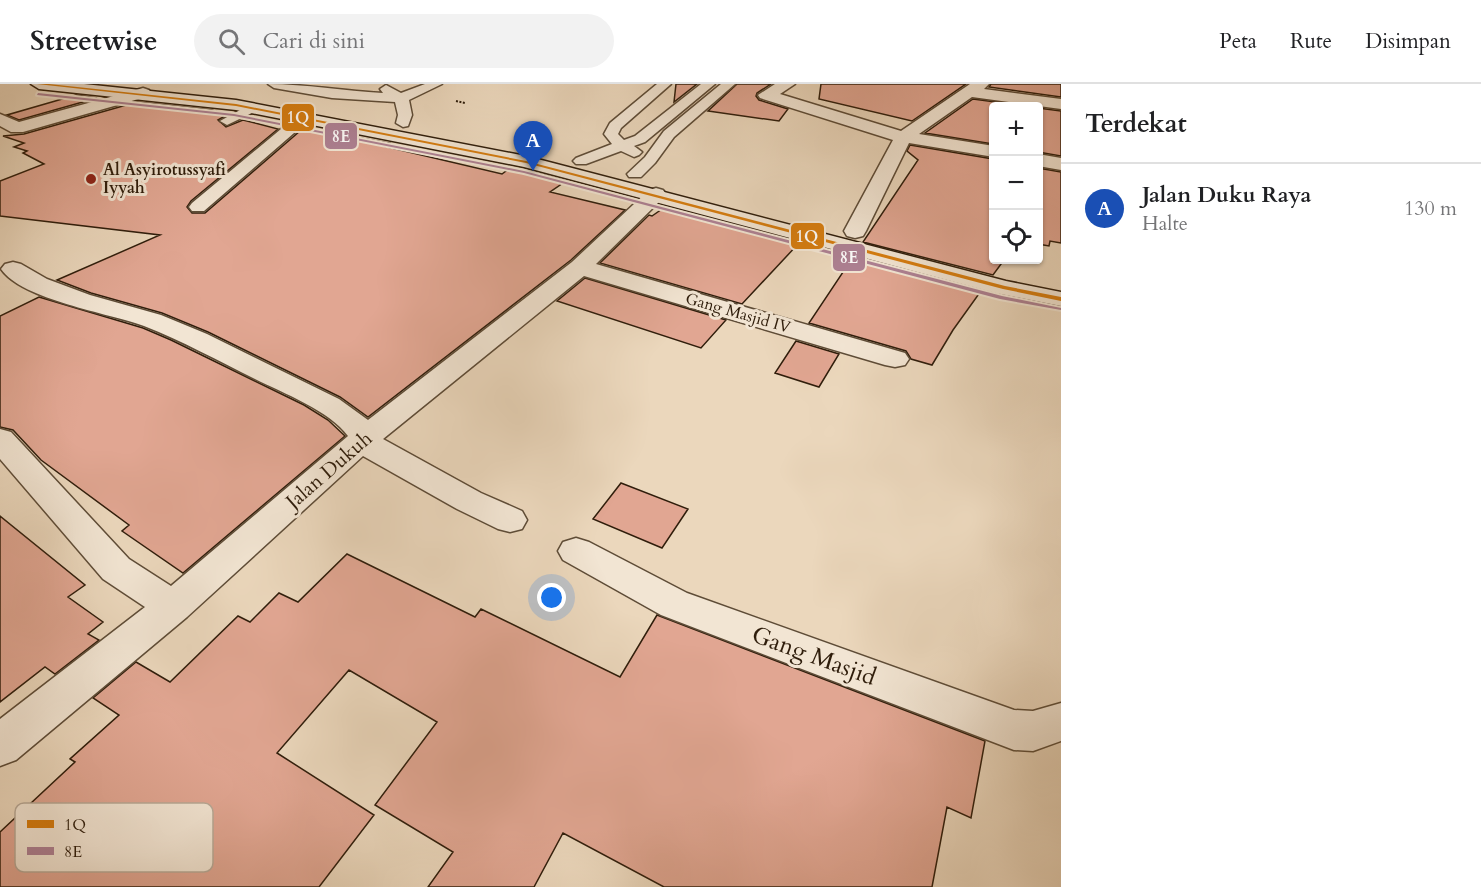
<!DOCTYPE html>
<html lang="id">
<meta charset="utf-8">
<style>
body{margin:0;font-family:Cardo,serif;background:#f2f2f2;color:#202124}
.controls{position:absolute;right:18px;top:18px;display:grid;overflow:hidden;border-radius:6px;box-shadow:0 2px 4px #0004}
.controls button{width:54px;height:54px;display:grid;place-items:center;padding:0;border:0;border-bottom:2px solid #e0e0e0;background:#fff;color:#202124;font:30px sans-serif}
.you{position:absolute;left:552px;top:514px;width:21px;height:21px;margin:-15px;border:4px solid #fff;border-radius:50%;background:#1a73e8;box-shadow:0 0 0 9px #1a73e833}
.badge{display:grid;place-items:center;width:39px;height:39px;border-radius:50%;background:#1a73e8;color:#fff;font-size:20px;font-weight:700}
.pin{position:absolute;translate:-50% -50px;filter:drop-shadow(0 2px 3px #0008)}
.pin::after{content:'';position:absolute;top:32px;width:21px;height:18px;background:inherit;clip-path:polygon(0 0,100% 0,50% 100%)}
.list{margin:0;padding:0;list-style:none}
h2{display:flex;justify-content:space-between;align-items:center;height:78px;margin:0;padding:0 24px;font-size:26px}
h2 small{font-size:20px;font-weight:400;color:#757577}
.list li{display:grid;grid-template-columns:39px 1fr auto;gap:18px;align-items:center;box-sizing:border-box;height:90px;padding:0 24px;border-top:2px solid #e0e0e0}
.list b{display:block;font-size:22px;white-space:nowrap}
.list p{margin:0;font-size:20px;white-space:nowrap;color:#757577}
.list em{font-size:20px;font-style:normal;color:#757577}
.icon{flex:none;width:33px;height:33px;fill:none;stroke:currentColor;stroke-width:2;stroke-linecap:round;stroke-linejoin:round}
.map{position:relative;flex:none;width:1061px;height:803px;overflow:hidden}
header{display:flex;align-items:center;gap:36px;box-sizing:border-box;height:84px;padding:0 30px;background:#fff;border-bottom:2px solid #e0e0e0}
header strong{font-size:28px}
nav{display:flex;gap:33px;margin-inline-start:auto;font-size:21px}
.search{width:420px;height:54px;background:#f2f2f2;display:flex;align-items:center;gap:15px;box-sizing:border-box;padding:0 21px;border-radius:33px;color:#757577;font-size:22px}
main{display:flex}
aside{flex:1;background:#fff}
.map>svg:first-child{display:block}
.building{fill:#e1a692;stroke:#2f1d0b;stroke-width:1.5}
.lines{fill:none;stroke-linecap:round;stroke-linejoin:round}
.service-casing{stroke:#5e4c37;stroke-width:3}
.minor-casing{stroke:#5e4c37;stroke-width:3}
.secondary-casing{stroke:#2f1d0b;stroke-width:3}
.path{stroke:#2f1d0b;stroke-width:2;stroke-dasharray:2 1.5;stroke-linecap:butt}
.service{fill:#f2e5d3;fill-rule:evenodd}
.minor{fill:#f2e5d3;fill-rule:evenodd}
.secondary{fill:#f2e5d3;fill-rule:evenodd}
.bus-1-casing{stroke:#f2e5d3;stroke-width:4}
.bus-2-casing{stroke:#f2e5d3;stroke-width:4}
.bus-1{fill:#d57c0f;fill-rule:evenodd}
.bus-2{fill:#ad8093;fill-rule:evenodd}
.poi-dot{fill:#8f2418;stroke:#f2e5d3;stroke-width:2}
.labels{text-anchor:middle;dominant-baseline:central;stroke-width:6;stroke-linejoin:round;paint-order:stroke}
.far-poi-label{font-size:16px;font-weight:bold;fill:#2f1d0b;stroke:#f2e5d3;text-anchor:start}
.far-street-label{font-size:16px;fill:#2f1d0b;stroke:#f2e5d3}
.street-label{font-size:20px;fill:#2f1d0b;stroke:#f2e5d3}
.near-street-label{font-size:24px;fill:#2f1d0b;stroke:#f2e5d3}
.key{fill:#f2e5d3;stroke:#b8a997;stroke-width:1.5}
.key-label{font-size:16px;fill:#2f1d0b}
.line-badge{stroke:#f2e5d3;stroke-width:2}
.badge-label{font-size:16px;text-anchor:middle;font-weight:bold;fill:#fff}
</style>
<header>
<strong>Streetwise</strong>
<div class="search"><svg class="icon" aria-label="search" viewBox="0 0 24 24"><circle cx="10" cy="10" r="6"/><path d="M15 15l6 6"/></svg>Cari di sini</div>
<nav><a>Peta</a><a>Rute</a><a>Disimpan</a></nav>
</header>
<main>
<div class="map">
<svg width="1061" height="803" viewBox="0 0 1061 803">
<rect width="100%" height="100%" fill="#ebd7bc"/>
<filter id="stains"><feTurbulence type="fractalNoise" baseFrequency=".00333" numOctaves="4"/><feColorMatrix values="0 0 0 0 .2 0 0 0 0 .09 0 0 0 0 .02 0 0 0 .5 -.17"/></filter>
<radialGradient id="worn" r=".72"><stop offset=".6" stop-color="#630" stop-opacity="0"/><stop offset="1" stop-color="#630" stop-opacity=".3"/></radialGradient>
<!-- building -->
<path class="building" d="M676 0H697L674 18Z
M737 0H771L757 9 756 12 759 16 788 25 779 37 708 27Z
M821 0H966L912 37 819 15Z
M991 0H1061V13L989 3Z
M76 11 97 14 19 36 7 31Z
M973 15 1026 22H993V60L925 49Z
M137 18 212 26 227 31 218 36 226 43 243 36 278 45 191 117 187 123 192 129H205L300 47 313 48 316 46 389 59 383 62 502 90 510 84 545 91 566 97 550 108 625 126 571 176 368 333 340 313 208 248 162 229 91 209 57 196 160 151 0 132V97L44 80 23 69 27 67 14 63 24 59 3 52 24 50Z
M1038 24 1061 27V72L1038 68Z
M910 61 993 75V176H1004L993 191 863 158 918 76 907 67Z
M1038 84 1061 88V159L1050 157 1049 162 1038 160Z
M665 123 799 159 742 220 600 179 649 131 652 132Z
M853 173 981 207 953 246 932 281 911 275 906 267 809 239Z
M585 194 726 236 701 264 557 217Z
M39 213 143 244 171 256 304 321 328 336 345 352 183 489 122 447 129 441 41 376 13 346 0 343V232Z
M796 257 839 270 819 303 775 289Z
M621 399 688 425 662 464 593 435Z
M0 432 85 501 68 513 103 538 88 550 99 556 55 590 45 583 0 618Z
M347 470 475 533 481 525 620 593 657 531 985 657 971 734 947 723 932 803H664L563 749 534 803H428L453 768 375 721 437 638 349 586 277 669 374 731 319 803H0V748L75 678 70 675 119 631 93 614 136 578 170 598 238 532 250 538 279 509 298 518Z"/>
<g class="lines">
<defs>
<path id="service" d="M268 0C306 0 344 7 383 9L380 5 386 1 401 9 425 0H442L409 16 412 31 408 42 403 43 396 39 398 31 395 18 332 14 274 4Z
M657 0H671L621 44 618 50 624 56 635 52 701 0H715L645 58 634 62 642 68 639 71 634 73 621 67 586 80H576L573 77 576 74 612 60 604 50 610 39Z
M721 0H735L674 53 655 79 641 93H629L627 90 645 73 664 47Z
M251 20 258 24 256 27 227 41 220 37Z
M304 29 311 33 309 36 204 127H192L189 123 192 119 299 30Z"/>
<path id="minor" d="M775 0H795L780 10 901 47 970 0H989L984 5 1061 15V25L972 13 919 50 994 62V73L909 59 866 147 863 152 855 154 847 152 844 147 893 56 760 14 758 11Z
M143 4 149 6 151 9 149 12 23 48H11L0 42V30L19 38Z
M1038 70 1061 74V86L1038 82Z
M656 104 663 106 666 110 663 114 596 180 905 269 909 275 905 281 895 283 885 281 584 192 383 355 481 409 522 427 527 436 522 445 510 448 498 445 457 425 363 372 187 533 16 676 0 682V635L145 523 103 495 0 375V345L11 348 129 475 171 502 348 352C330 327 283 309 255 295 219 277 182 257 144 242 109 229 22 216 1 185L5 180 13 178 21 180 47 195 90 211 161 231 207 250 339 315 368 336 572 178 649 106Z
M576 454 589 458 687 509 1014 626 1033 627 1061 619V657L1033 667 1014 666 661 531 563 476 558 467 563 458Z"/>
<path id="secondary" d="M31 0H84L236 16 526 72 1006 197 1061 208V222L996 209 524 83 236 26 39 5Z"/>
</defs>
<!-- service casing -->
<use href="#service" class="service-casing"/>
<!-- minor casing -->
<use href="#minor" class="minor-casing"/>
<!-- secondary casing -->
<use href="#secondary" class="secondary-casing"/>
<!-- path -->
<path class="path" d="M456 17 465 19"/>
<!-- service -->
<use href="#service" class="service"/>
<!-- minor -->
<use href="#minor" class="minor"/>
<!-- secondary -->
<use href="#secondary" class="secondary"/>
<defs>
<path id="bus-1" d="M37 0H49L236 20 526 77 1005 202 1061 213V217L1003 205 526 79 236 22Z"/>
<path id="bus-2" d="M38 9 234 30 524 87 1002 212 1061 224V226L1000 215 524 89 234 32 37 11Z"/>
</defs>
<!-- bus-1 casing -->
<use href="#bus-1" class="bus-1-casing"/>
<!-- bus-2 casing -->
<use href="#bus-2" class="bus-2-casing"/>
<!-- bus-1 -->
<use href="#bus-1" class="bus-1"/>
<!-- bus-2 -->
<use href="#bus-2" class="bus-2"/>
</g>
<!-- markers -->
<circle class="poi-dot" cx="91" cy="95" r="6"/>
<g class="labels">
<!-- far-poi labels -->
<g class="far-poi-label">
<text x="103" y="86">Al Asyirotussyafi<tspan x="103" dy="18">Iyyah</tspan></text>
</g>
<!-- far-street labels -->
<g class="far-street-label">
<text transform="translate(738 229) rotate(16)">Gang Masjid IV</text>
</g>
<!-- street labels -->
<g class="street-label">
<text transform="translate(329 386) rotate(-41)">Jalan Dukuh</text>
</g>
<!-- near-street labels -->
<g class="near-street-label">
<text transform="translate(814 572) rotate(20)">Gang Masjid</text>
</g>
</g>
<!-- legend -->
<rect x="15" y="719" width="198" height="69" rx="9" class="key"/>
<rect x="27" y="736" width="27" height="8" fill="#d57c0f"/>
<rect x="27" y="763" width="27" height="8" fill="#ad8093"/>
<g class="key-label">
<text x="64" y="746">1Q</text>
<text x="64" y="773">8E</text>
</g>
<g class="line-badge">
<rect x="281" y="19" width="34" height="29" rx="6" fill="#d57c0f"/>
<rect x="324" y="38" width="34" height="28" rx="6" fill="#ad8093"/>
<rect x="790" y="138" width="35" height="28" rx="6" fill="#d57c0f"/>
<rect x="832" y="159" width="34" height="29" rx="6" fill="#ad8093"/>
</g>
<g class="badge-label">
<text x="298" y="39">1Q</text>
<text x="341" y="58">8E</text>
<text x="807" y="158">1Q</text>
<text x="849" y="179">8E</text>
</g>
<rect width="100%" height="100%" filter="url(#stains)"/>
<rect width="100%" height="100%" fill="url(#worn)"/>
</svg>
<div class="controls">
<button>+</button>
<button>−</button>
<button><svg class="icon" aria-label="locate" viewBox="0 0 24 24"><circle cx="12" cy="12" r="6"/><path d="M12 2v4M12 18v4M2 12h4M18 12h4"/></svg></button>
</div>
<div class="you"></div>
<div class="pin badge" style="left:533px;top:87px;background:#1a4fb4">A</div>
</div>
<aside>
<h2>Terdekat<small></small></h2>
<ul class="list">
<li><span class="badge" style="background:#1a4fb4">A</span><div><b>Jalan Duku Raya</b><p>Halte</p></div><em>130 m</em></li>
</ul>
</aside>
</main>
